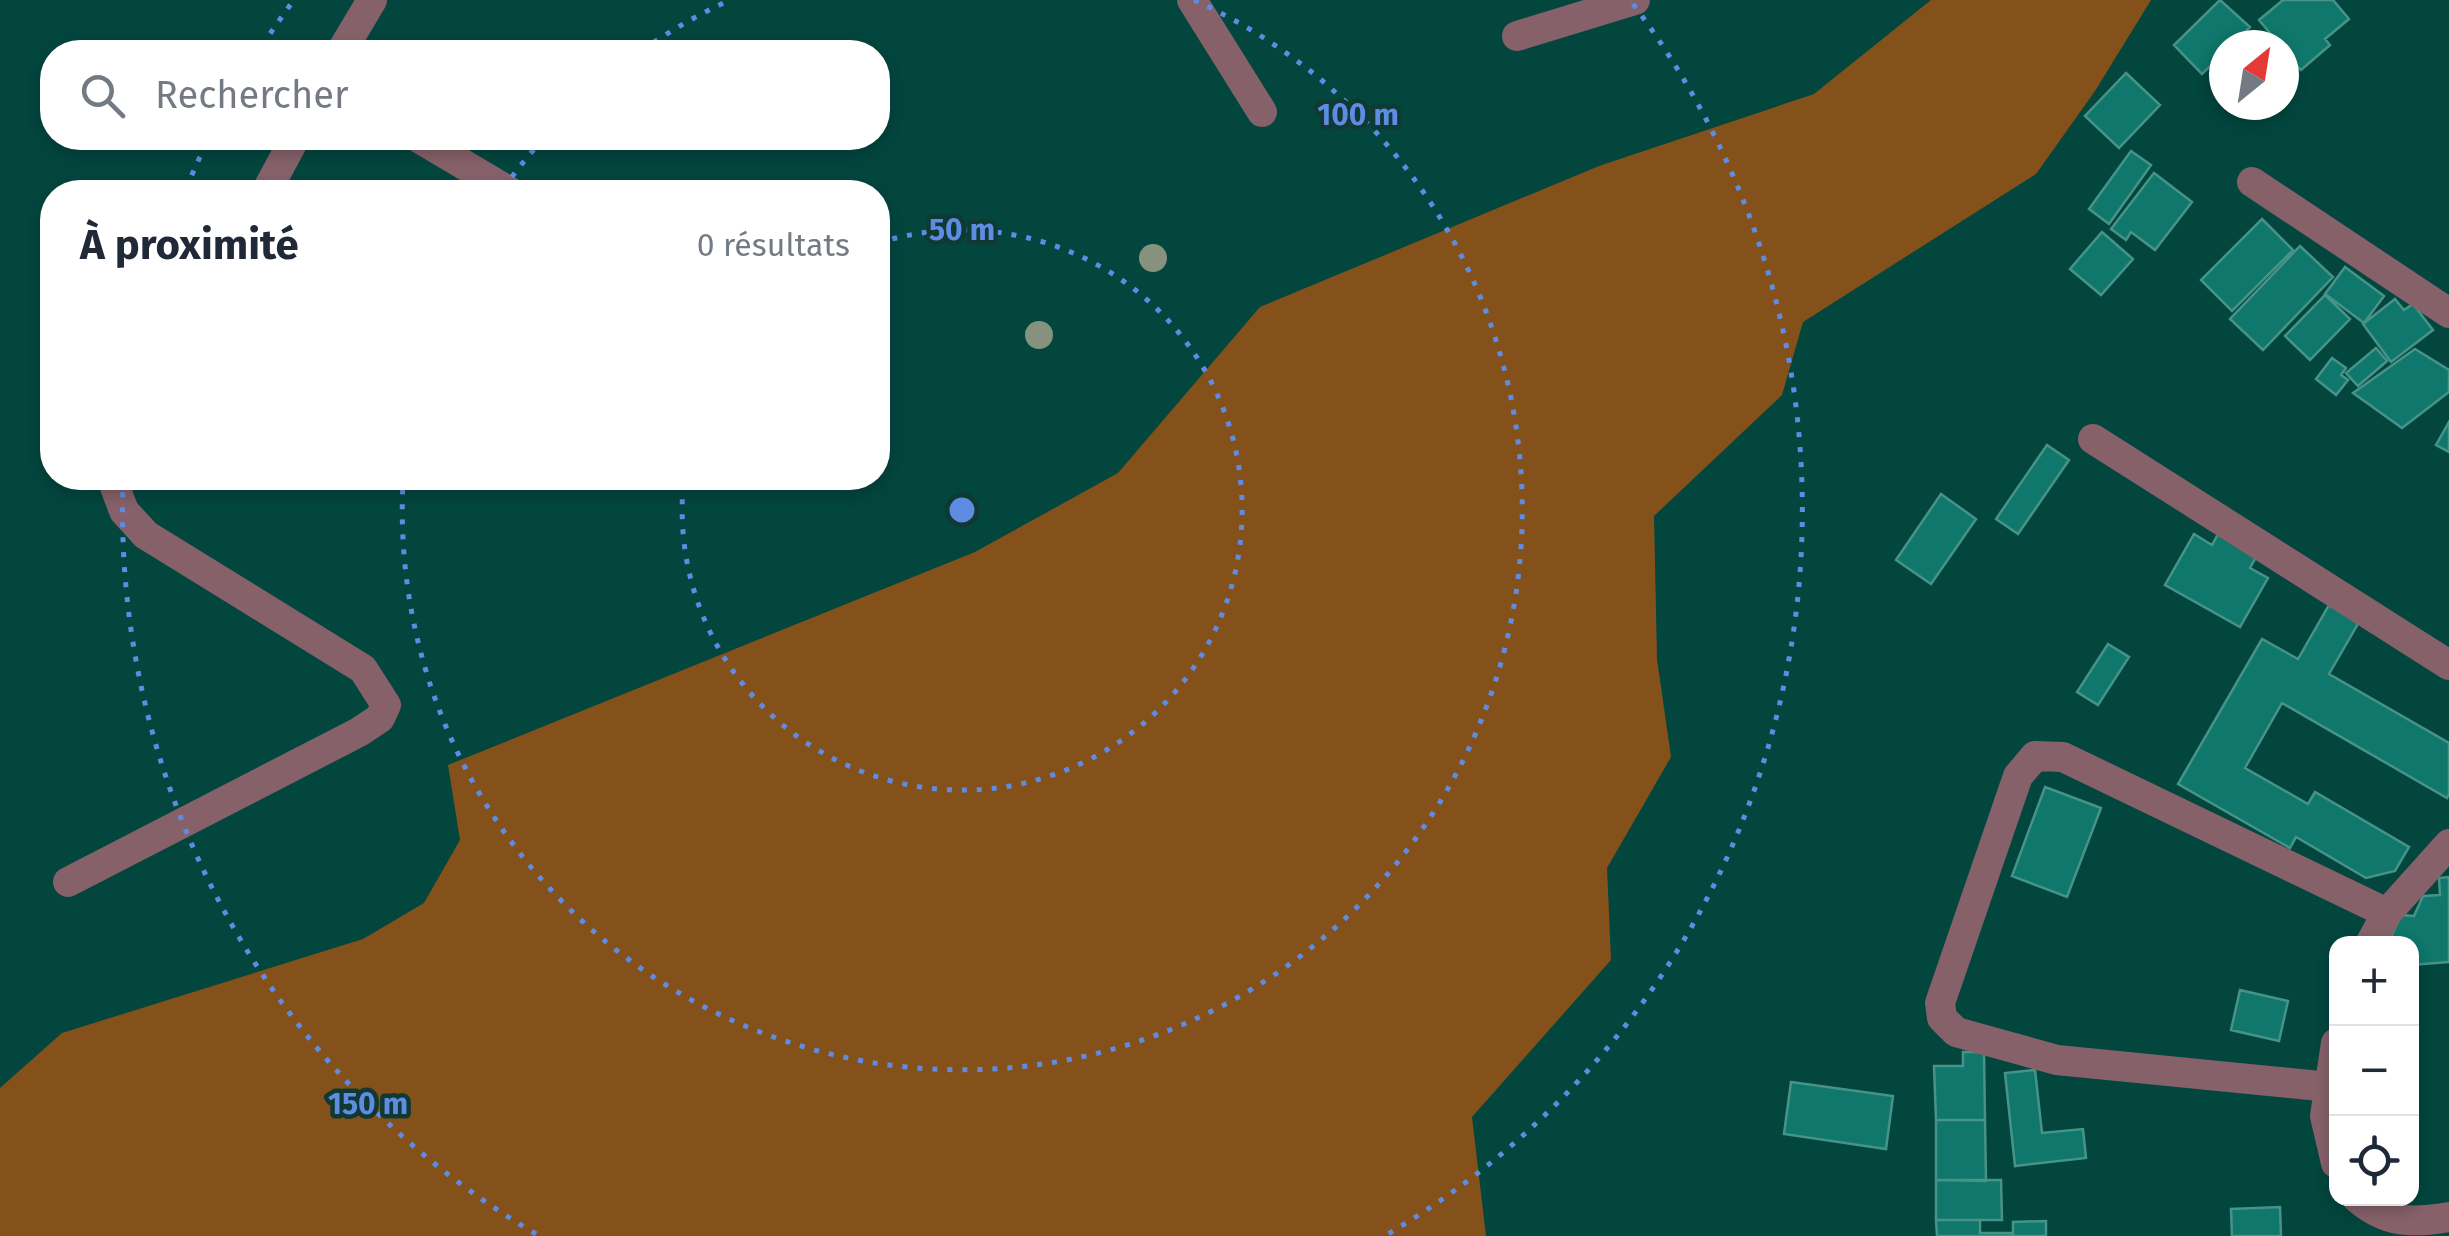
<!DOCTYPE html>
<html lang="fr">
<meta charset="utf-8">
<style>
body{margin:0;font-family:"Fira Sans",sans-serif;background:#f6f6f7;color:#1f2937}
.controls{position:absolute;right:30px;bottom:30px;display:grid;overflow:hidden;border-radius:20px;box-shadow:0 5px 15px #0003}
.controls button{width:90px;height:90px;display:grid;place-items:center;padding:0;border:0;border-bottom:2px solid #e0e1e3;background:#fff;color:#1f2937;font:50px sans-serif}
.compass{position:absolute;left:2209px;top:30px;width:90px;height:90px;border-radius:50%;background:#fff;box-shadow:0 5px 15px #0003;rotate:30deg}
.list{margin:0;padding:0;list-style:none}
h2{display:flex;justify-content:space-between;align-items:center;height:130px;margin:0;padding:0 40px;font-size:42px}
h2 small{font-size:32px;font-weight:400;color:#747a83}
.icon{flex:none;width:55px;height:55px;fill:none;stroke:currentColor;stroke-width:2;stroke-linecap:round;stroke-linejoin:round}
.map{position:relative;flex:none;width:2449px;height:1236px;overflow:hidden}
.search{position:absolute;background:#fff;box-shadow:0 5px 15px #0003;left:40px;top:40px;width:850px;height:110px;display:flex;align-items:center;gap:25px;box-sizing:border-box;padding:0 35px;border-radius:40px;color:#747a83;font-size:38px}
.panel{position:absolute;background:#fff;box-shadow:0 5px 15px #0003;left:40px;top:180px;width:850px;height:310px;border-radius:40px}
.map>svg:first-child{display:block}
.green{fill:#85511b}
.building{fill:#0f776b;stroke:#479387;stroke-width:2.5}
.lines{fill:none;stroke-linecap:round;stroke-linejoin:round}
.street{stroke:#86616a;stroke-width:30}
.tree{fill:#87927e}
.ring{fill:none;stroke:#5f8ce3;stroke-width:5;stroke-dasharray:5 10}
.centre{fill:#5f8ce3;stroke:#103933;stroke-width:5}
.ring-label{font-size:30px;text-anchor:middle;font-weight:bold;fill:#5f8ce3;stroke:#103933;stroke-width:9;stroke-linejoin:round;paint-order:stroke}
</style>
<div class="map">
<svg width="2449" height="1236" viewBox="0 0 2449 1236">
<rect width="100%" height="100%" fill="#03463e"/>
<!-- green -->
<path class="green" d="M1931 0H2151L2095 91 2036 174 1803 322 1782 395 1654 516 1657 659 1671 757 1607 868 1611 960 1472 1117 1486 1236H0V1088L62 1033 363 939 424 903 460 840 448 765 975 552 1118 473 1260 307 1599 166 1814 94Z"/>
<!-- building -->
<path class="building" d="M2220 0 2250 27 2232 45H2224V53L2202 74 2174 45Z
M2283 0H2333L2349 19 2325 39 2330 45 2301 70 2284 50V45H2280L2259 20Z
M2126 73 2160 105 2119 148 2085 116Z
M2131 151 2151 165 2109 224 2089 209Z
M2154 173 2192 202 2155 250 2131 232 2126 240 2111 229Z
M2262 219 2293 250 2232 311 2201 280Z
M2102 232 2133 259 2101 295 2070 269Z
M2300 246 2333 277 2263 350 2230 319Z
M2345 267 2384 296 2364 323 2325 294Z
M2325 295 2350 319 2310 360 2285 336Z
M2395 299 2404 310 2413 304 2433 330 2391 362 2363 324Z
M2376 348 2387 361 2358 386 2346 373Z
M2415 349 2449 370V392L2402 428 2353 393Z
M2332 358 2346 368 2341 375 2348 380 2336 395 2316 379Z
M2449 422V452L2436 445Z
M2047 445 2069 460 2018 534 1996 519Z
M1941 494 1976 519 1931 584 1896 560Z
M2194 534 2212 545 2218 534 2256 557 2250 568 2268 578 2240 627 2165 585Z
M2329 605 2359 622 2329 674 2449 743V794L2447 798 2282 703 2245 768 2308 804 2315 792 2409 847 2395 871 2366 878 2296 837 2290 848 2178 784 2262 639 2298 659Z
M2108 644 2129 657 2098 705 2077 692Z
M2045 787 2101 808 2067 897 2012 876Z
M2449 877V962L2412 965V944H2388L2401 915 2414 916 2423 896 2440 895 2439 878Z
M2240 990 2288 1001 2279 1041 2231 1030Z
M1963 1052H1984L1985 1120H1936L1934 1066H1963Z
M2035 1070 2042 1133 2083 1129 2086 1158 2015 1166 2005 1073Z
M1791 1082 1893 1096 1886 1149 1784 1134Z
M1936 1120H1985L1986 1181 1936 1180Z
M1936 1180H2001L2002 1220H1936Z
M2280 1207 2281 1236H2232L2231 1209Z
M1936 1220H1980V1233H2012L2013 1236H1937Z
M2046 1221V1236H2013V1222Z"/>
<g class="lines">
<!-- street -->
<path class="street" d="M1192 0 1262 112
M1517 36 1635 0
M341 52 372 0
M419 138 510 192
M2252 182 2449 313
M266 192 295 138
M2093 439 2449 665
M68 882 359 732 380 718 386 705 363 669 146 535 124 511 115 487 119 478
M2370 944 2387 913 2449 844
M2336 1043 2325 1116 2336 1163
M2330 1087 2057 1060 1956 1032 1942 1018 1940 1003 2018 776 2035 756 2063 757 2387 913
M2357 1198C2387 1224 2412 1223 2449 1217"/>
</g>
<!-- trees -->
<g class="tree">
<circle cx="1153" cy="258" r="14"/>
<circle cx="1039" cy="335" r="14"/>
</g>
<!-- distance rings -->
<g class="ring">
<path d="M878 243A280 280 0 1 1 684 478"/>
<path d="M503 189A560 560 0 0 1 543 139M641 51A560 560 0 0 1 730 0M1194 0A560 560 0 1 1 403 481"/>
<path d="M536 1234A840 840 0 0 1 123 481M186 189A840 840 0 0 1 207 142M262 46A840 840 0 0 1 291 4M1633 4A840 840 0 0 1 1388 1234"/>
</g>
<circle cx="962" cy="510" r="15" class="centre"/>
<g class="ring-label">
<text x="1358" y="125">100 m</text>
<text x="962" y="240">50 m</text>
<text x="368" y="1114">150 m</text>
</g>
</svg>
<div class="controls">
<button>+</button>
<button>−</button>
<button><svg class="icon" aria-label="locate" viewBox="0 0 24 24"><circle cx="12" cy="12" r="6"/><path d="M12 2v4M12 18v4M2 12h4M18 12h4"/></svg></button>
</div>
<svg class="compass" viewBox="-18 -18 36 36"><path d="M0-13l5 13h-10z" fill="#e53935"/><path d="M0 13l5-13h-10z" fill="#747a83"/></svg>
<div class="search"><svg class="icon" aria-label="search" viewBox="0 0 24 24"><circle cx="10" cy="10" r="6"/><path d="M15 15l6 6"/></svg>Rechercher</div>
<section class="panel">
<h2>À proximité<small>0 résultats</small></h2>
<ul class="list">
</ul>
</section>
</div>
